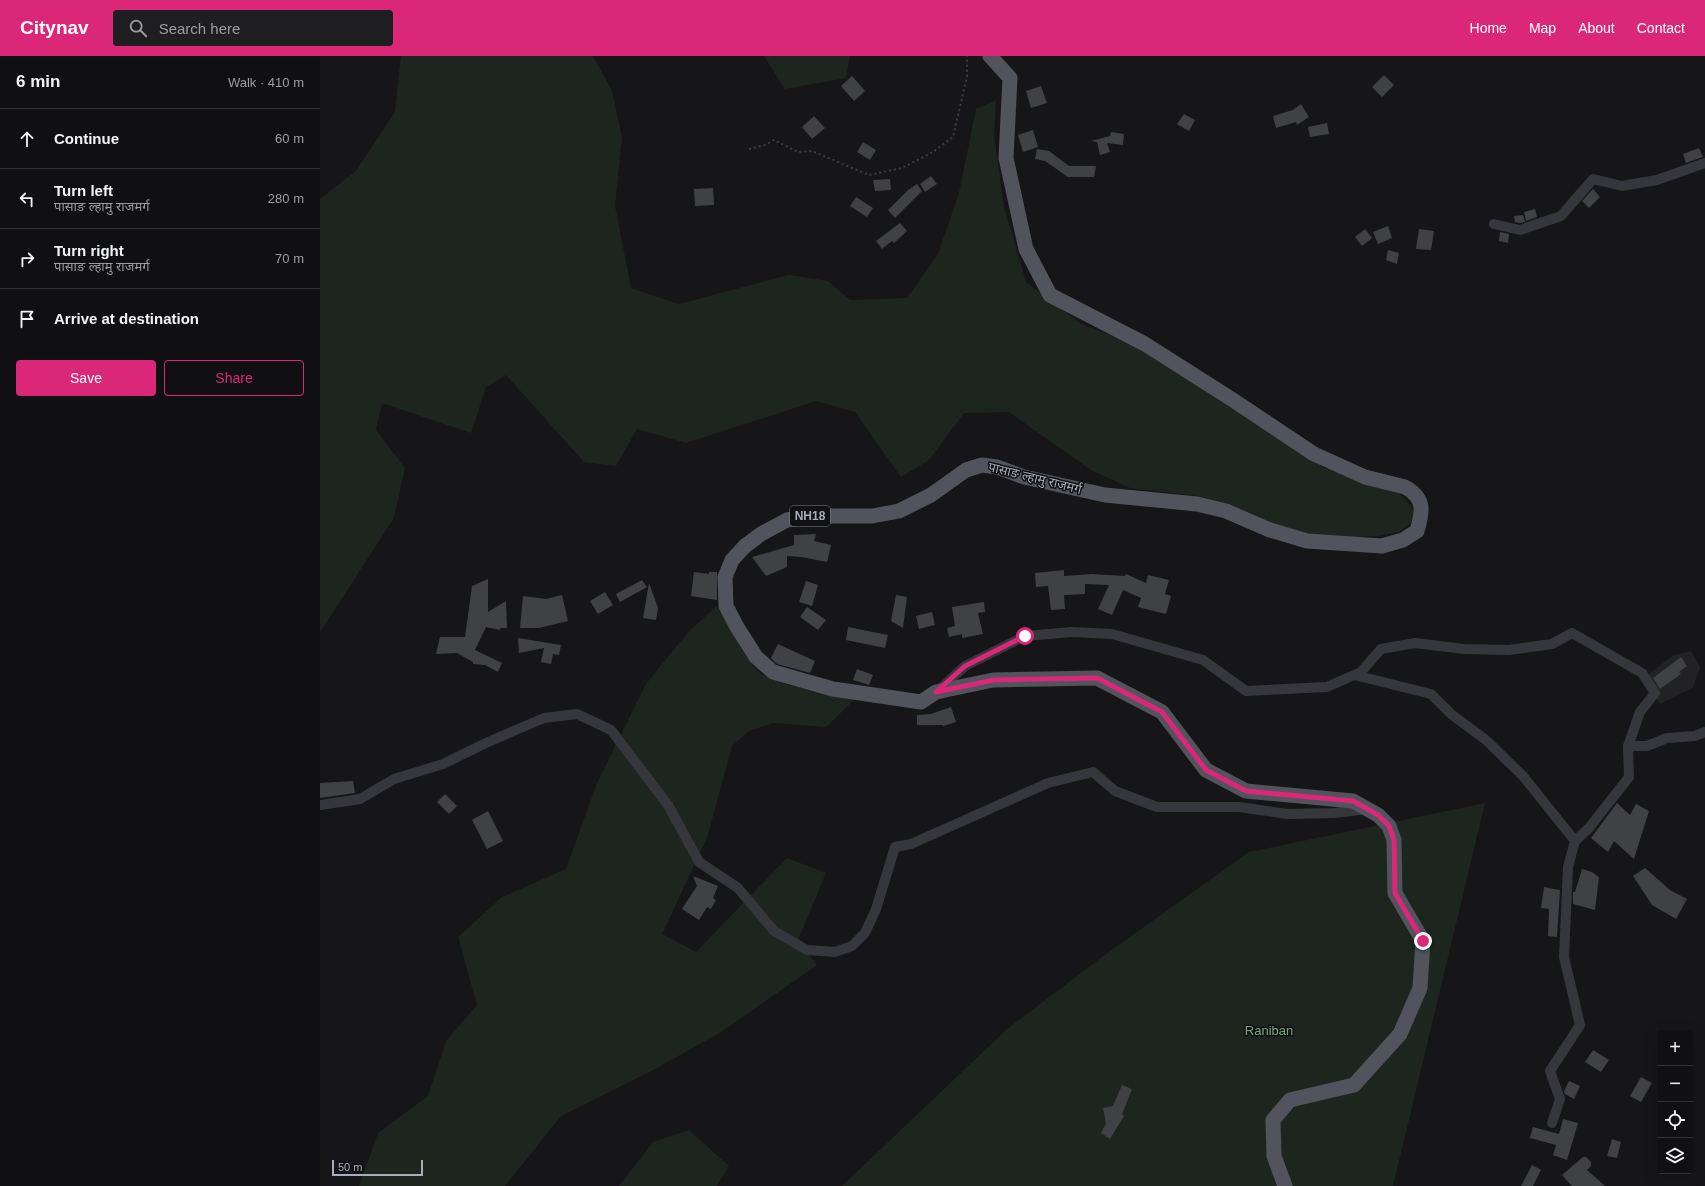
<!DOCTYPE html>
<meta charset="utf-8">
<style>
body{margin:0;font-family:Helvetica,"Noto Sans Devanagari",sans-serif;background:#1e1e20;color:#f1f3f6}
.controls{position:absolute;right:12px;bottom:12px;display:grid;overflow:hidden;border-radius:4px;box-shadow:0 4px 16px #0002}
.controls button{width:36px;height:36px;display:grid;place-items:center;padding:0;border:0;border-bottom:1px solid #303032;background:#101012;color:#f1f3f6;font:20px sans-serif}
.scale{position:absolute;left:12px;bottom:10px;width:91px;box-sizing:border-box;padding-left:4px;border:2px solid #a6acb9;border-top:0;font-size:11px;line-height:14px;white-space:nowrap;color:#a6acb9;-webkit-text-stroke:3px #111113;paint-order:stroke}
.stop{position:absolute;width:12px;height:12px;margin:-9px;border:3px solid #db2777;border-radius:50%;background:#fff}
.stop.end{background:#db2777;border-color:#fff;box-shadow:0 1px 4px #0008}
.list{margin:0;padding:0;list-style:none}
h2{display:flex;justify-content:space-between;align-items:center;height:52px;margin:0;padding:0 16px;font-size:17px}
h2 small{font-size:13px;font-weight:400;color:#9c9d9f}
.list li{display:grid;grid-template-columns:26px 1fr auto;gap:12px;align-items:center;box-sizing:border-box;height:60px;padding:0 16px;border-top:1px solid #303032}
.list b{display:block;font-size:15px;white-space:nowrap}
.list p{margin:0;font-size:13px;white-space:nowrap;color:#9c9d9f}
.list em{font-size:13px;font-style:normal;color:#9c9d9f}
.actions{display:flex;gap:8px;padding:12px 16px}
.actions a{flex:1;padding:9px 0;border:1px solid #db2777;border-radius:4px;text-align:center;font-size:14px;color:#db2777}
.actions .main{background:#db2777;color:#fff}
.icon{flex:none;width:22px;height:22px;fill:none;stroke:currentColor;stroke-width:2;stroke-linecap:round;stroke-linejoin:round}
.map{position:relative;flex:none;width:1385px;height:1130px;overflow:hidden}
header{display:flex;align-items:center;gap:24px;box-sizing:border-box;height:56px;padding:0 20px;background:#db2777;color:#fff}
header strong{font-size:19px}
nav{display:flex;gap:22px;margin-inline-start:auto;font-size:14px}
.search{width:280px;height:36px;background:#1e1e20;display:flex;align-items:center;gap:10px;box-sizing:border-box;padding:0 14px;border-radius:4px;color:#9c9d9f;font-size:15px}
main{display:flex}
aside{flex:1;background:#101012}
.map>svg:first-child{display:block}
.built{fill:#222225}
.green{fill:#1d261e}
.building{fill:#404145}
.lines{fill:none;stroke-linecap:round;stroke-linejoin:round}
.path{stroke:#3c3f44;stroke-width:2;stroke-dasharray:2 3;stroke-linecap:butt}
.street{stroke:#36373d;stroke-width:10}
.primary{stroke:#52545d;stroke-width:15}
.route{stroke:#db2777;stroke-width:5}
.labels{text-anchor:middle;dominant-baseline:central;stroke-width:3;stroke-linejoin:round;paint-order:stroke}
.shield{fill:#111113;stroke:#797e87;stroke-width:1}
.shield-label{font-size:12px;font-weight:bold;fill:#a6acb9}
.street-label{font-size:13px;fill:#a6acb9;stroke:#111113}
.park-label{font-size:13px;fill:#7ba67e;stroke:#111113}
</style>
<header>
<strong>Citynav</strong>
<div class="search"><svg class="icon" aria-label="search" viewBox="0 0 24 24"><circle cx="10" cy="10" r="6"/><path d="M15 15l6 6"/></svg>Search here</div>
<nav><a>Home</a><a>Map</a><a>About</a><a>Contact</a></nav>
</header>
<main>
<aside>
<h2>6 min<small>Walk · 410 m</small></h2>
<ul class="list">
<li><svg class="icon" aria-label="ahead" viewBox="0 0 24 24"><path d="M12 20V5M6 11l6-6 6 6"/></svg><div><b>Continue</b></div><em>60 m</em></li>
<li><svg class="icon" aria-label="left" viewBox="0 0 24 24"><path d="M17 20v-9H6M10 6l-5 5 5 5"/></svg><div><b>Turn left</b><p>पासाङ ल्हामु राजमर्ग</p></div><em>280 m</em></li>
<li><svg class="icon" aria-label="right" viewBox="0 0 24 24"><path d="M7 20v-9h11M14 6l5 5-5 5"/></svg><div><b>Turn right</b><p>पासाङ ल्हामु राजमर्ग</p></div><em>70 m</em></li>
<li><svg class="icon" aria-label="arrive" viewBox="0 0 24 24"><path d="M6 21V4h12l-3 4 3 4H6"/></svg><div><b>Arrive at destination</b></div></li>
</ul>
<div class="actions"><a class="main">Save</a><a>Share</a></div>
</aside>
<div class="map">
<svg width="1385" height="1130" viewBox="0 0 1385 1130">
<rect width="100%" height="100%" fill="#161618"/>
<!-- built -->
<path class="built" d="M1371 595 1380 611 1373 632 1340 648 1323 622 1354 599Z"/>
<!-- green -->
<path class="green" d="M81 0H273L292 35 302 81 295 150 311 232 359 248 469 219 508 225 530 244 587 242 618 198 639 137 656 53 676 44 674 79 684 151 706 226 761 268 828 294 1002 411 1079 438 1092 451 1094 458 1093 465 1079 476 1059 480 1031 481 986 478 953 467 911 449 877 440 810 432 771 414 689 356 644 357 609 404 581 421 535 356 496 345 366 387 317 373 296 410 264 406 186 319 166 331 151 377 62 347 56 374 85 412 74 462 0 576V143L36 115 75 56Z
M444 0H530L526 22 465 33Z
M397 550C410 572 422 599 440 617 452 628 515 640 534 644L506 671 453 667 429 675 412 690 387 782 342 878 376 896 467 802 506 817 478 884 497 909 401 976 335 1013 241 1060 185 1130H39L58 1077 108 1040 126 985 157 949 138 881 182 841 246 813 277 727 326 628 369 575Z
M1165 747 1073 1130H522L686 974 782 901 929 796Z
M369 1074 409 1110 397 1130H299L333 1086Z"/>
<!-- building -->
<path class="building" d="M1064 19 1074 29 1062 41 1052 31Z
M532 20 545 35 534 45 521 30Z
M721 30 727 47 711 52 706 35Z
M981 48 989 61 977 69 976 66 956 72 953 60 973 54Z
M864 58 875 64 869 75 857 68Z
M494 60 505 72 492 83 482 71Z
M1007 67 1009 78 990 81 988 71Z
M713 74 718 91 703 96 698 79Z
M791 76 804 78 803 89 787 87 790 96 780 99 777 86 771 85 790 80Z
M543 86 556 94 550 104 537 96Z
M1379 92 1383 101 1366 107 1363 98Z
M717 93 729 95 749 110H776L774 121H748L725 105 715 103Z
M611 120 617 128 605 136 600 128Z
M570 123 571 134 555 135 553 124Z
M597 128 602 135 575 162 568 154 588 134Z
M393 132 394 149 375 150 374 133Z
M1273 133 1280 141 1269 152 1262 145Z
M536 141 553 152 547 161 530 150Z
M1215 153 1217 161 1206 165 1204 156Z
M1203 159 1205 166 1200 167 1195 166 1194 160Z
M580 167 587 175 574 187 572 185 562 193 556 185Z
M1068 170 1072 182 1058 188 1053 176Z
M1045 173 1052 182 1042 190 1035 181Z
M1099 173 1114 175 1111 194 1096 193Z
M1180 176 1189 178 1188 187 1179 185Z
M1068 194 1079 197 1077 208 1066 204Z
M496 478 494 485 511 489 507 506 482 501 467 500V511L446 520 432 501 474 489V479Z
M744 514V520L771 518 805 520 806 518 826 527 828 519 849 524 845 538 851 540 846 558 818 551 821 542 803 534 792 559 778 553 789 529 765 528V538L744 539 745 553 731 554 728 530 716 531 715 517Z
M374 516 389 518V516H397V544L371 540Z
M168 523V556L186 545 187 572H180V574L166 571 155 594 182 607 178 616 165 609 153 608V606L137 597 116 598 120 581H145L152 530Z
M322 524 327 531 300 546 296 538Z
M486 525 498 529 492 550 479 546Z
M329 527 338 552 336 564 323 562Z
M285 536 293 549 278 558 270 545Z
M242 539 248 565 219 572H200L203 540 226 543Z
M576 539 587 541 583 572 571 565Z
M664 546 665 556 658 557 663 578 642 582V578L629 581 627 572 635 570 632 551Z
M487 551 506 564 498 574 480 561Z
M612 556 615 569 599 573 596 560Z
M528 571 568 579 565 592 526 584Z
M198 582 241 589 239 599 233 598 231 608 221 606 224 592 199 597Z
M458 588 495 605 490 617 457 608 451 602Z
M1361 601 1367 610 1359 616 1361 618 1340 633 1333 622Z
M537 613 553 619 549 629 533 624Z
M631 651 636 666 623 670V669H597V659L611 658Z
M33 725 35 737 0 742V727Z
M125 738 137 750 129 758 117 746Z
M1297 747 1310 759 1316 748 1329 755 1314 803 1294 785 1288 796 1271 782Z
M168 755 183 785 167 793 152 764Z
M1325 812 1350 834 1367 843 1356 863 1332 849 1313 820Z
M1262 813 1272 816 1279 821 1275 854 1253 848V836H1255Z
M373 820 398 830 393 842 396 844 391 853 387 851 379 864 362 853 377 830Z
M1224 831 1240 834 1237 881 1228 880 1229 853 1221 852Z
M1273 994 1289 1004 1281 1016 1265 1006Z
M1321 1021 1332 1027 1321 1046 1310 1040Z
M1249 1025 1260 1030 1254 1043 1245 1038 1244 1035Z
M802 1029 812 1033 802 1058 804 1060 790 1083 781 1077 786 1068 783 1052 793 1050Z
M1243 1063 1258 1067 1247 1104 1233 1099 1236 1089 1210 1082 1213 1071 1239 1078Z
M1292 1083 1301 1086 1297 1102 1287 1100Z
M1263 1101H1266L1271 1106V1110L1267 1114 1285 1130H1252L1242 1119Z
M1212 1109 1221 1114 1213 1130H1201Z"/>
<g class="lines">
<!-- path -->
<path class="path" d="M429 93 445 89 454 84 478 96 492 95 549 119 582 112 613 96 633 81 647 20V0"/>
<!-- street -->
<path class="street" d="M1174 168 1200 174 1241 160 1273 123 1302 130 1337 124 1385 107
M618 635 645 610 705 580 752 576 792 578 883 604 926 635 1007 631 1041 616 1061 593 1095 587 1144 593 1189 594 1232 588 1252 577 1322 617 1335 637 1320 656 1308 690 1309 721 1269 772 1255 785 1203 720 1166 684 1131 658 1111 638 1035 619
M1308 690H1327L1347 682 1375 680 1385 676
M0 749 40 743 74 723 123 708 168 686 224 662 257 658 291 674 348 749 379 806 418 832 454 875 487 894 515 896 532 890 545 877 556 853 575 791 591 788 728 727 773 716 795 735 837 751H919L967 758 1015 757 1046 753
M1232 1067 1240 1043 1230 1015 1260 969 1244 901 1248 811 1255 785"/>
<!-- primary -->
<path class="primary" d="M670 0 690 22 686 102 706 193 730 239 825 288 913 344 994 398 1045 421 1085 431C1105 442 1103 455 1097 475L1083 484 1062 490 987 485 950 474 906 455 877 448 785 439 704 421 677 411 662 409 646 414 611 439 579 455 552 460H494L467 464 441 478 425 490 412 504 405 521 406 550 417 571 436 601 453 616 513 633 601 646 616 636 673 624 777 622 842 656 886 714 926 735 1033 745 1058 759 1069 770 1074 784 1075 837 1103 885 1100 932 1080 978 1034 1029 970 1044 953 1064 954 1100 965 1130"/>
</g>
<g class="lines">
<!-- route -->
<path class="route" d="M705 580 645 610 616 636 674 624 777 622 842 656 886 714 926 735 1033 745 1058 759 1069 770 1074 784 1075 837 1103 885"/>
</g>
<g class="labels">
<!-- shield labels -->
<rect class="shield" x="470" y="450" width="40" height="20" rx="3"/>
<g class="shield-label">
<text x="490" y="460">NH18</text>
</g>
<!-- street labels -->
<g class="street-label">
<text transform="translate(715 422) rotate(14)">पासाङ ल्हामु राजमर्ग</text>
</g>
<!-- park labels -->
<g class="park-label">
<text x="949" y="974">Raniban</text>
</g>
</g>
</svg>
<div class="controls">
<button>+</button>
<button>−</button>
<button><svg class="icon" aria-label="locate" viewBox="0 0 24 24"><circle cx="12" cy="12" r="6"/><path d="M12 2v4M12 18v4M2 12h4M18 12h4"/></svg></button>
<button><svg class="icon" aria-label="layers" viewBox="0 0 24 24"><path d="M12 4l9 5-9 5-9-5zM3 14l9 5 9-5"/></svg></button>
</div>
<div class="scale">50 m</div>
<div class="stop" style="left:705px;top:580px"></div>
<div class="stop end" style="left:1103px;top:885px"></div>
</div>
</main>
